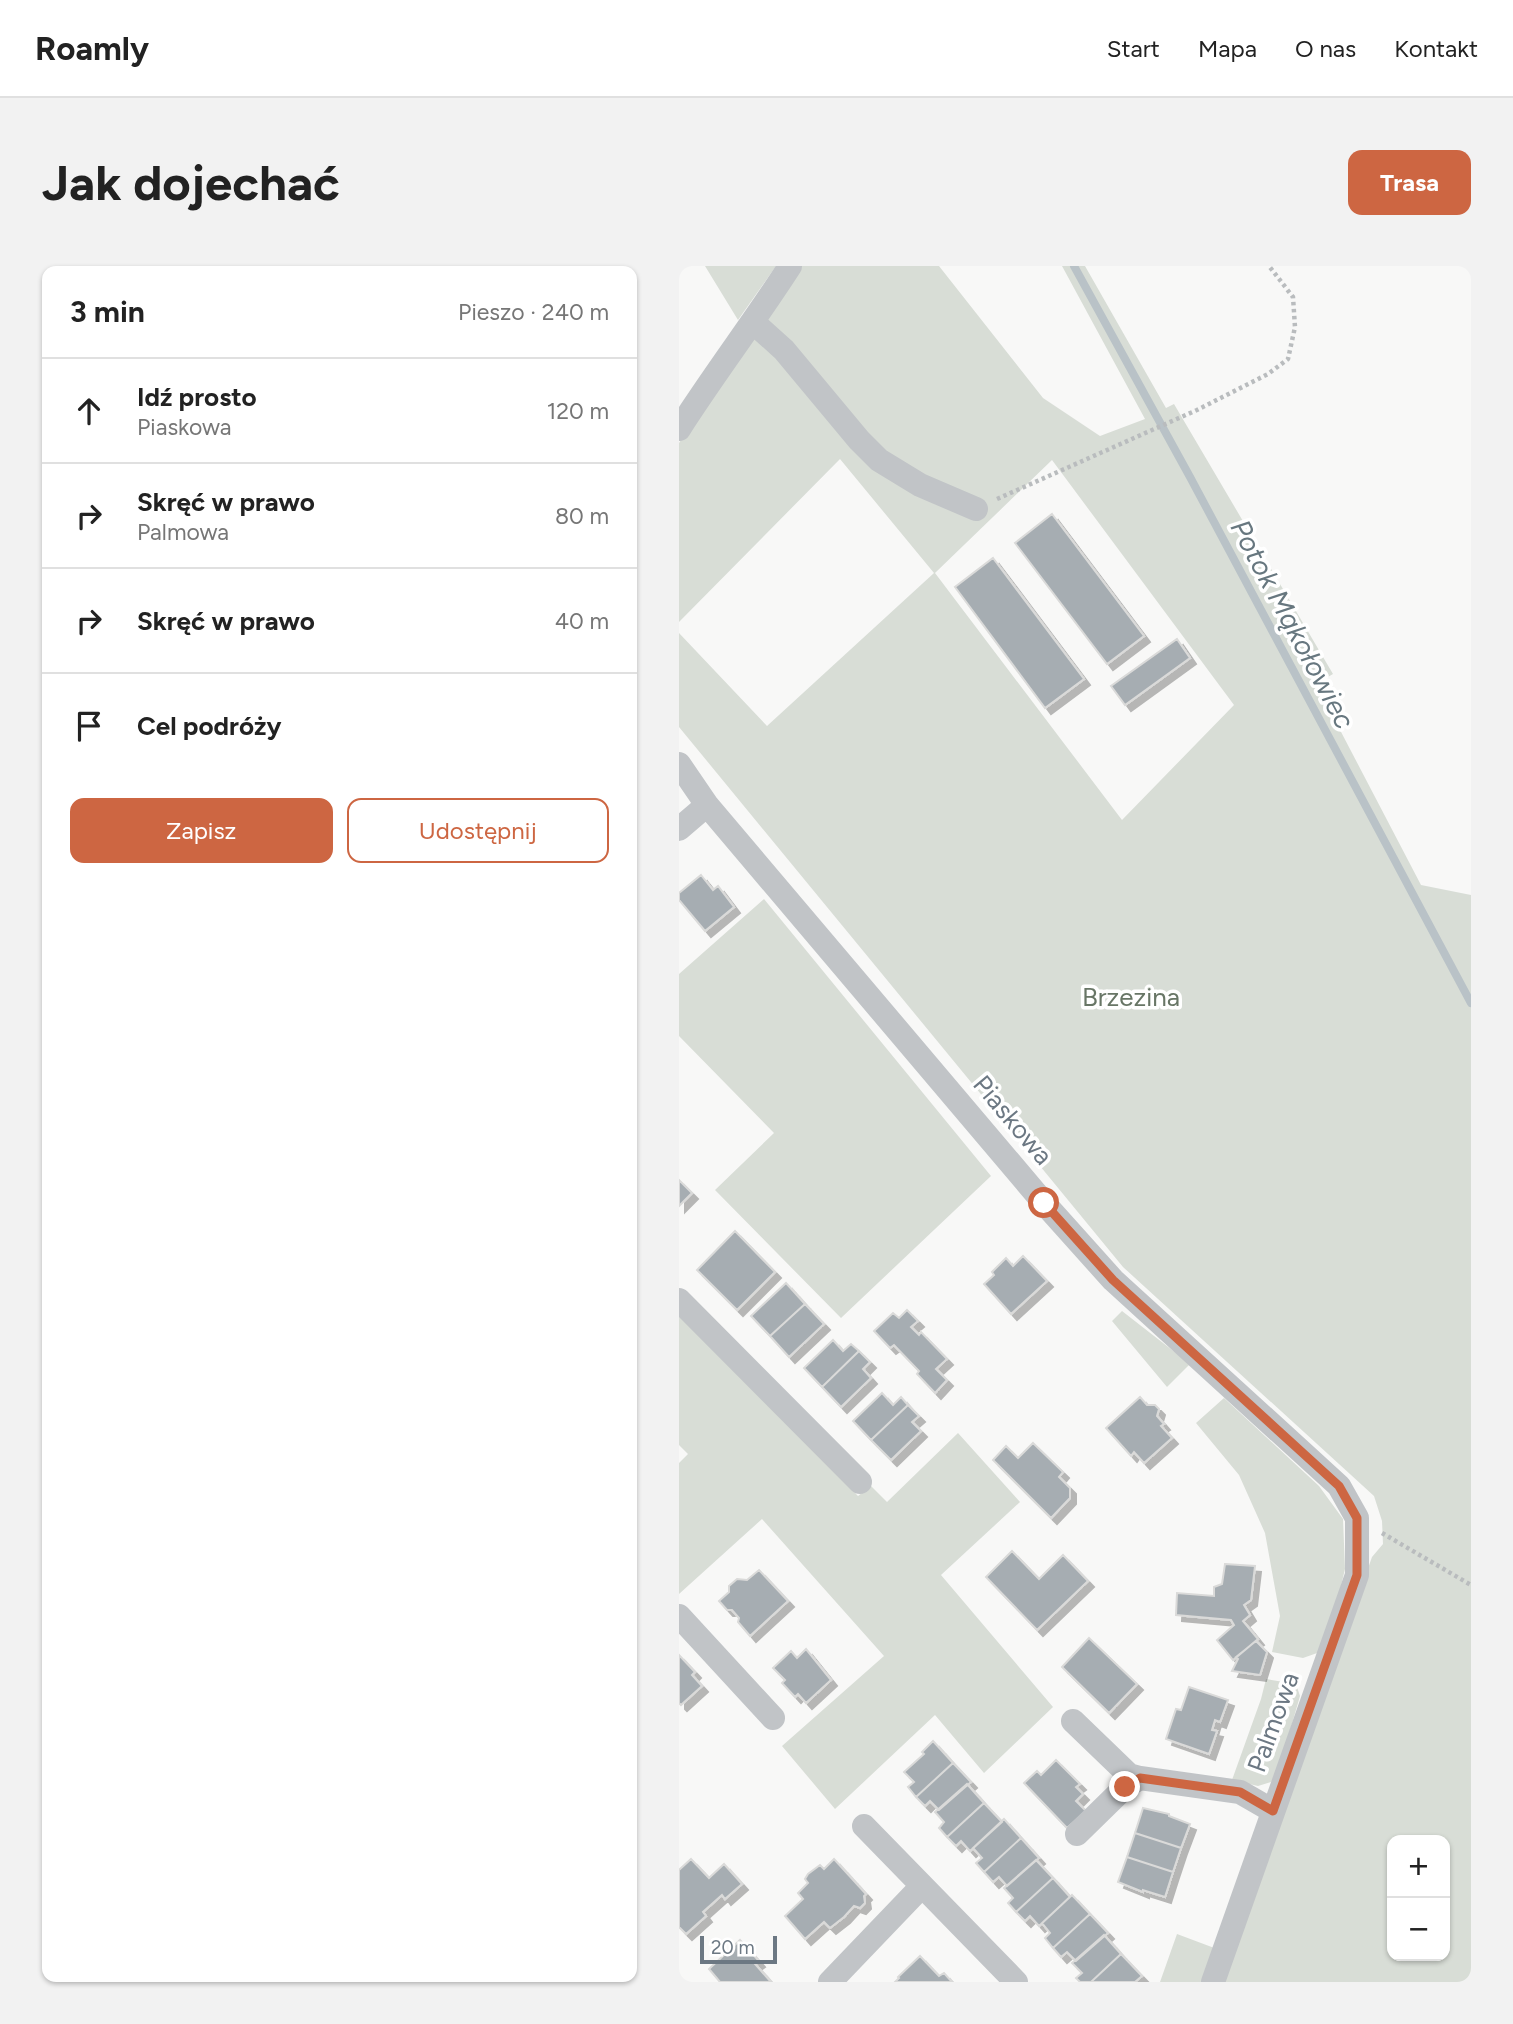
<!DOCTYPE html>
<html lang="pl">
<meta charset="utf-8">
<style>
body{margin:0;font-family:Figtree,sans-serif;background:#f2f2f2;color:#222}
.controls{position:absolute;right:21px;bottom:21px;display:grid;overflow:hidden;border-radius:14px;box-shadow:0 2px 5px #0004}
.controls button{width:63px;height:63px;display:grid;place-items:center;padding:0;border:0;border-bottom:2px solid #e0e0e0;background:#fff;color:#222;font:35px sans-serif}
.scale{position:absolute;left:21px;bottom:18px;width:77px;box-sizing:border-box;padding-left:7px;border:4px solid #6c7883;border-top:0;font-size:19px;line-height:24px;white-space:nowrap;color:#6c7883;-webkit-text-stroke:5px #fff;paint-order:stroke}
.stop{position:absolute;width:21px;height:21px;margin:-16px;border:5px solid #cd6642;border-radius:50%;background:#fff}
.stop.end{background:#cd6642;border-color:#fff;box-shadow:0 2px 7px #0008}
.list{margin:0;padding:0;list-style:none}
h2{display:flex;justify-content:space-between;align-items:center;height:91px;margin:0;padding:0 28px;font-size:30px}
h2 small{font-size:23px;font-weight:400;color:#767676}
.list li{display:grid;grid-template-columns:46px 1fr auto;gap:21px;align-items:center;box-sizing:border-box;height:105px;padding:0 28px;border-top:2px solid #e0e0e0}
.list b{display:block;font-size:26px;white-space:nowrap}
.list p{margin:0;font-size:23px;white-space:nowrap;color:#767676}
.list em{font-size:23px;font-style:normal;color:#767676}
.actions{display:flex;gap:14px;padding:21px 28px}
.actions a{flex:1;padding:16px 0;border:2px solid #cd6642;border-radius:14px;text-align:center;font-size:24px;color:#cd6642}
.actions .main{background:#cd6642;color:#fff}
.icon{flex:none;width:38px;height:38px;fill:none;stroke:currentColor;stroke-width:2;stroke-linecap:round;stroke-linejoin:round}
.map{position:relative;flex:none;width:792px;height:1716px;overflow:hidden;border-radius:14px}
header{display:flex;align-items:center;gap:42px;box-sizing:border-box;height:98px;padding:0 35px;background:#fff;border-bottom:2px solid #e0e0e0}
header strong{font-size:33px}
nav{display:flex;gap:38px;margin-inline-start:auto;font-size:24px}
.intro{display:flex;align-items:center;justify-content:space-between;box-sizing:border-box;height:168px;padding:0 42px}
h1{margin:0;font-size:49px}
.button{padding:18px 32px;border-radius:14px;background:#cd6642;color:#fff;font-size:24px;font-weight:700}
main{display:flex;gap:42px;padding:0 42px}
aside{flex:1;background:#fff;border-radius:14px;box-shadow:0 2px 5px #0004}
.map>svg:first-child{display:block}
.green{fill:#d8ddd6;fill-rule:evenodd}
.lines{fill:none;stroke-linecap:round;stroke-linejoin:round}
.stream{stroke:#b9c2c7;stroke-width:8}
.building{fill:#a6adb2;stroke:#dadad9;stroke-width:2;filter:url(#shadow)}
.path{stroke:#b9bcbe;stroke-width:4.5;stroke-dasharray:3.5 3.5;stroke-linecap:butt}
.minor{stroke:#c1c4c7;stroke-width:24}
.route{stroke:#cd6642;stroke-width:9}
.labels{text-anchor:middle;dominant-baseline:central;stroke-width:7;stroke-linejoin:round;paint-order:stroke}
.park-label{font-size:26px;fill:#687666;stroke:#fff}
.street-label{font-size:26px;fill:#6c7883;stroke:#fff}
.water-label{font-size:28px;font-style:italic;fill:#67777f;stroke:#fff}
</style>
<header>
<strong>Roamly</strong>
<nav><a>Start</a><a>Mapa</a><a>O nas</a><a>Kontakt</a></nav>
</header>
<div class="intro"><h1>Jak dojechać</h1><a class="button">Trasa</a></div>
<main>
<aside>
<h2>3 min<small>Pieszo · 240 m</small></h2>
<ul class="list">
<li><svg class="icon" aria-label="ahead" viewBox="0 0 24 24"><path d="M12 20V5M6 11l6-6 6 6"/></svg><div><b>Idź prosto</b><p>Piaskowa</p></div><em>120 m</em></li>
<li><svg class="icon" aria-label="right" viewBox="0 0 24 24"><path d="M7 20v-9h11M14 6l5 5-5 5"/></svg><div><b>Skręć w prawo</b><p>Palmowa</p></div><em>80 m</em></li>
<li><svg class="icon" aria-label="right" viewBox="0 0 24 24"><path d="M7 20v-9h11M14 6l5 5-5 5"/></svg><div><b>Skręć w prawo</b></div><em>40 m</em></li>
<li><svg class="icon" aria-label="arrive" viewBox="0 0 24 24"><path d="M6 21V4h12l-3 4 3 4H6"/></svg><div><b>Cel podróży</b></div></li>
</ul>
<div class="actions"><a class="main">Zapisz</a><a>Udostępnij</a></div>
</aside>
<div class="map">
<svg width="792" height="1716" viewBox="0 0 792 1716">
<defs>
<filter id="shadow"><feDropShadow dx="6" dy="6" stdDeviation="0" flood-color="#0004"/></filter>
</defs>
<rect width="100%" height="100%" fill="#f8f8f7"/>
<!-- green -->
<path class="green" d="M26 0H97L59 54Z
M115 0H260L364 132 421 170 466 153 383 0H406L487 142 495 138 654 408 637 418 742 619 792 629V1716H543L693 1291 704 1278 703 1255 695 1230 444 1001 0 461V367L88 460 255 307 161 193 0 356V177ZM373 194 555 439 443 554 256 307ZM713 1574H766V1690H713Z
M85 633 312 910 162 1052 36 924 95 867 0 770V708Z
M443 1045 511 1098 488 1121 433 1055Z
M0 1048 179 1230 192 1220 208 1236 279 1167 341 1236 262 1309 374 1441 305 1507 256 1449 156 1543 103 1480 205 1390 83 1253 0 1328V1197L9 1188 0 1179Z
M545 1132 640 1220 664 1253 666 1303 650 1370 641 1386 624 1392 593 1386 601 1350 586 1267 560 1209 517 1157Z
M587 1413 617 1418 621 1430 599 1506 592 1516 579 1520 553 1514 582 1433Z
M498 1668 538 1683 525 1716H481Z"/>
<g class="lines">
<!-- stream -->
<path class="stream" d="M395 0 511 211 792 737"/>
</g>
<!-- building -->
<path class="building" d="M373 248 465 370 428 398 336 277Z
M314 292 405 413 366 442 276 321Z
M498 373 511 392 446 439 432 420Z
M22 609 34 624 39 620 55 641 26 665 0 634V627Z
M0 914 13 927 0 940Z
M56 965 96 1006 58 1044 18 1004Z
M344 990 368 1015 332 1048 305 1018 315 1009 313 1006 327 992 334 1000Z
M107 1017 126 1038 91 1070 72 1050Z
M126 1038 145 1058 110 1091 91 1070Z
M228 1044 239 1055 232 1061 240 1069 242 1066 268 1093 257 1103 268 1114 256 1127 238 1108 240 1105 215 1079 211 1082 195 1065 214 1047 220 1052Z
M154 1074 164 1085 172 1078 180 1085 143 1121 125 1102Z
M180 1085 191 1096 184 1103 192 1112 162 1141 143 1121Z
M203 1127 214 1139 222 1131 229 1139 192 1174 174 1155Z
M461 1131 468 1139H476L480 1143 478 1150 485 1158 482 1160 493 1172 465 1197 455 1186 452 1190 427 1162Z
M229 1139 240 1150 233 1156 242 1165 212 1194 192 1174Z
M354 1177 384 1206 380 1211 391 1222V1232L372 1252 314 1194 327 1180 339 1192Z
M333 1285 360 1313 384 1289 409 1315 358 1364 307 1311Z
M546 1298 576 1300 572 1334 565 1339 571 1349 564 1355 579 1373 554 1394 538 1374 555 1359 552 1354 497 1349 498 1327 535 1330V1321L543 1318Z
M80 1304 109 1335 71 1370 59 1356 60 1352 53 1344H48L40 1335 50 1326V1320L58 1313 68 1314Z
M410 1372 458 1418 430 1447 383 1401Z
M577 1375 588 1386 581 1409 553 1405 559 1393 557 1391Z
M127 1383 152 1414 127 1437 119 1428 116 1431 103 1417 106 1414 94 1402 112 1385 118 1392Z
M0 1389 16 1406 13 1409 23 1420 2 1439 0 1437Z
M510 1421 549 1434 541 1456 536 1454 533 1464 538 1465 530 1488 487 1473 497 1443 502 1444Z
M254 1475 274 1497 237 1531 229 1521 235 1516 225 1506 245 1488 243 1486Z
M377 1494 401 1518 397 1521 404 1528 397 1535 407 1545 388 1562 345 1517 358 1505 362 1509Z
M274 1497 292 1516 260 1544 251 1535 246 1540 237 1531Z
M288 1518 305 1537 268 1571 260 1562 265 1556 256 1546Z
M305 1537 323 1556 291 1585 282 1575 277 1580 268 1571Z
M464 1542 490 1548V1550L511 1558 502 1582 456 1567Z
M325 1553 342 1572 305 1606 297 1597 303 1592 294 1582Z
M456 1567 502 1582 494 1606 448 1591Z
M342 1572 360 1592 328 1620 320 1611 314 1616 305 1606Z
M448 1591 494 1606 486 1631 464 1624V1626L439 1616Z
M12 1593 30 1612 45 1598 63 1618 46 1633 43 1629 24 1646 27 1650 7 1668 0 1661V1604Z
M155 1593 187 1628 185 1630 186 1637 181 1642 175 1640 165 1651 151 1662 145 1656 126 1673 106 1650 124 1633 119 1627 129 1617 126 1613 129 1608 141 1599 145 1603Z
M357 1594 374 1612 337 1646 329 1637 334 1632 325 1622Z
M374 1612 391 1631 360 1660 351 1650 346 1655 337 1646Z
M393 1629 411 1648 374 1682 366 1672 371 1667 363 1657Z
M411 1648 429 1667 397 1695 388 1686 382 1691 374 1682Z
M425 1669 442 1688 412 1716H401L397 1712 403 1707 393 1697Z
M61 1674 80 1695 76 1698 92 1716H41L30 1703Z
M442 1688 463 1710 456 1716H412Z
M241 1690 260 1710 265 1707 273 1716H216L220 1712 219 1711Z"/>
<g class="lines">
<!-- path -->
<path class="path" d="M318 233 518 144 589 108 609 93 616 61 614 31 590 0
M703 1267 792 1319"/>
<!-- minor -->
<path class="minor" d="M75 57 105 84 180 174 200 194 241 219 297 243
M0 163C35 108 75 56 111 0
M0 498 28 539 365 937 434 1014 660 1220 678 1252V1309L534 1716
M0 563 28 539
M0 1034 181 1216
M0 1350 94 1452
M394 1455 450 1509 461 1512 561 1526 594 1545
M185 1560 337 1716
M398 1568 446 1521 461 1512
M151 1716 243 1620"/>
</g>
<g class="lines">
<!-- route -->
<path class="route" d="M365 937 434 1014 660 1220 678 1252V1309L594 1545 561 1526 461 1512 446 1521"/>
</g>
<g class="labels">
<!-- park labels -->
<g class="park-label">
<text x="452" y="731">Brzezina</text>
</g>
<!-- street labels -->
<g class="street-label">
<text transform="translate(334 854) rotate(50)">Piaskowa</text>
<text transform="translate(594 1456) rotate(-70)">Palmowa</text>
</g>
<!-- water labels -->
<g class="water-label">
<text transform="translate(614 358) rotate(62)">Potok Mąkołowiec</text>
</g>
</g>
</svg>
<div class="controls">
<button>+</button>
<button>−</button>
</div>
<div class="scale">20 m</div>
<div class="stop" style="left:365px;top:937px"></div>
<div class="stop end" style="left:446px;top:1521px"></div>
</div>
</main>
